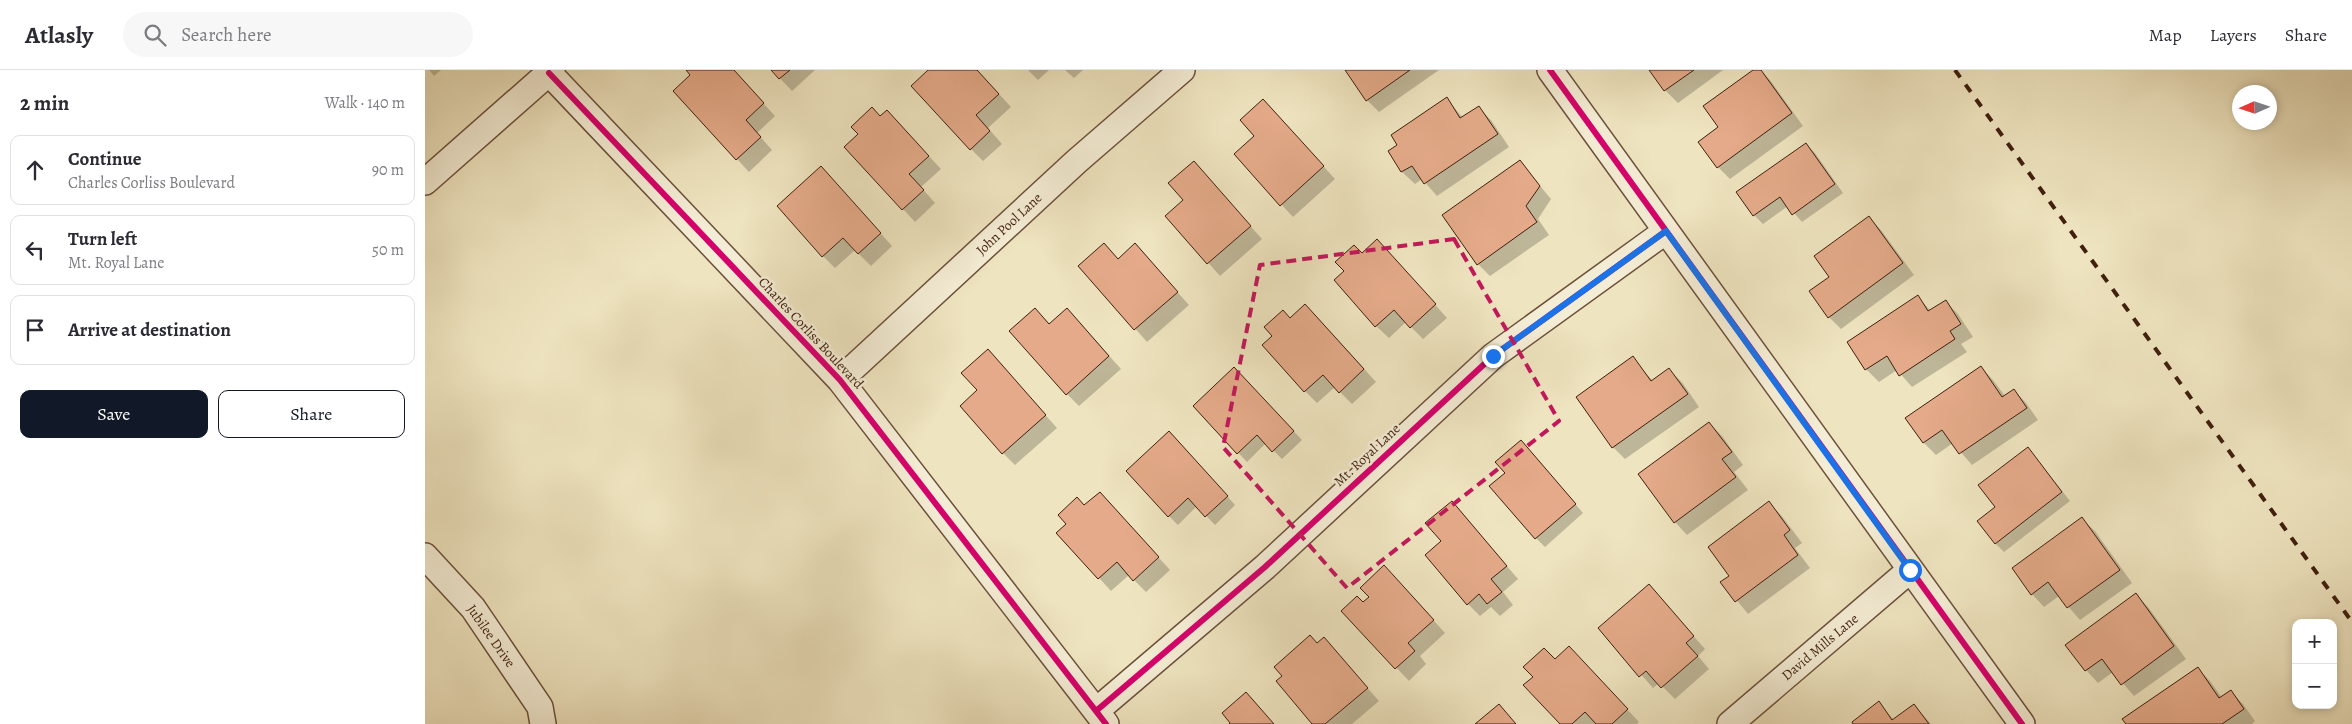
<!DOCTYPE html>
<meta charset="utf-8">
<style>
body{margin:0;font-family:Alegreya,serif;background:#f7f7f7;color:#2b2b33}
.controls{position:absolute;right:15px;bottom:15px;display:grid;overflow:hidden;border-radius:10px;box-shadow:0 2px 8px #0003}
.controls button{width:45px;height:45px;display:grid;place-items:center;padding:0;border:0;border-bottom:1px solid #e1e1e2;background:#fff;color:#2b2b33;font:25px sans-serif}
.compass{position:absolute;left:1807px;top:15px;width:45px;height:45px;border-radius:50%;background:#fff;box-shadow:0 2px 8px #0003;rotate:267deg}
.stop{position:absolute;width:15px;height:15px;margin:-11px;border:4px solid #1a73e8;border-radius:50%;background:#fff}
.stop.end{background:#1a73e8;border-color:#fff;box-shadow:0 1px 5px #0008}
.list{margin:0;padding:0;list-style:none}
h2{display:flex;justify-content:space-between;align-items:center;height:65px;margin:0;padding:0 20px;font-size:21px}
h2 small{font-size:16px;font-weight:400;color:#7c7c81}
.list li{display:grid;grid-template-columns:32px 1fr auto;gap:15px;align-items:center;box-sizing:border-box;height:70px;margin:0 10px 10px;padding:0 10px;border:1px solid #e1e1e2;border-radius:10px}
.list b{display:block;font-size:19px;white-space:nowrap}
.list p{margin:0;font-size:16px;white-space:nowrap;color:#7c7c81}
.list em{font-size:16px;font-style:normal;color:#7c7c81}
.actions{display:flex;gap:10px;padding:15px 20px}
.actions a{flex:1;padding:11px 0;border:1px solid #111827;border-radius:10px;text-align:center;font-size:18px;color:#111827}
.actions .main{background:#111827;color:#fff}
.icon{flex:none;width:28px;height:28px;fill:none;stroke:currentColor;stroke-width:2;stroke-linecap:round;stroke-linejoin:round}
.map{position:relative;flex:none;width:1927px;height:654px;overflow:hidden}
header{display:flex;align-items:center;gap:30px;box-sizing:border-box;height:70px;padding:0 25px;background:#fff;border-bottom:1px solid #e1e1e2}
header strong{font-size:24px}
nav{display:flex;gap:28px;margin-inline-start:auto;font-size:18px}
.search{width:350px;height:45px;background:#f7f7f7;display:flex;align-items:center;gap:12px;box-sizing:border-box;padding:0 18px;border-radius:28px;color:#7c7c81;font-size:19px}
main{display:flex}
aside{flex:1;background:#fff}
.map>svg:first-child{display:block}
.shadow{fill:#0003}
.building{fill:#e4aa89;stroke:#401f0e}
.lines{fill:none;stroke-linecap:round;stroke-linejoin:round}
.street-casing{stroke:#6c503a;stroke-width:28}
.street{stroke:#f4edd5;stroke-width:25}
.rail{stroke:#401f0e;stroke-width:4;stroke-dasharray:9 9;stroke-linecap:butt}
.cycleway-casing{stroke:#f4edd5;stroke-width:9}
.cycleway{stroke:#d6006c;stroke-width:6}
.route{stroke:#1a73e8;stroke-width:6}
.marked{fill:none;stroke:#c2185b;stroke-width:4;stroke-dasharray:10 6;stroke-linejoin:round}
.labels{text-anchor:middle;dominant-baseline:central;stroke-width:5;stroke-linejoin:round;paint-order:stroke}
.street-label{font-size:14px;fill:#401f0e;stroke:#f4edd5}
</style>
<header>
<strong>Atlasly</strong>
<div class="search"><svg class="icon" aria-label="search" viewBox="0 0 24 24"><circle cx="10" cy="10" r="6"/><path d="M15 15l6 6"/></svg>Search here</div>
<nav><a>Map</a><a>Layers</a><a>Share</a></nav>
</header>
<main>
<aside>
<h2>2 min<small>Walk · 140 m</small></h2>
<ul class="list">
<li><svg class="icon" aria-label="ahead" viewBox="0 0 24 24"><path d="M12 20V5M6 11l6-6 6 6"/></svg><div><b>Continue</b><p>Charles Corliss Boulevard</p></div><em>90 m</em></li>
<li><svg class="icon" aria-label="left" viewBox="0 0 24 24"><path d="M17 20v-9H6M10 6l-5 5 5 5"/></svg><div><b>Turn left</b><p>Mt. Royal Lane</p></div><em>50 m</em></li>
<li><svg class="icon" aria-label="arrive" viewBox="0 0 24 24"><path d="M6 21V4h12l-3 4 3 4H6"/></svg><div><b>Arrive at destination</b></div></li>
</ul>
<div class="actions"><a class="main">Save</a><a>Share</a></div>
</aside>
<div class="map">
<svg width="1927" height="654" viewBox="0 0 1927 654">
<rect width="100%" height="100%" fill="#eee4bf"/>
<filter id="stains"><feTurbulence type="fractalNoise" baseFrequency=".004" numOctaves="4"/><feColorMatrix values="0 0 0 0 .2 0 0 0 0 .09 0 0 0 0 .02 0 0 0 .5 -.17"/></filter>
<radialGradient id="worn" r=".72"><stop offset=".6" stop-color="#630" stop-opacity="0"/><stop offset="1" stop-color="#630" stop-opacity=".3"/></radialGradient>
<!-- shadow -->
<path class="shadow" d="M4 0H16L9 6Z
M263 0H308L350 46 332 63 347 80 324 102 312 89Z
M347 0H390L367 21Z
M505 0H552L586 37 563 58 577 74 558 91 546 79Z
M603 0H624L613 10Z
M640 0H658L649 8Z
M921 0H1014L954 42 942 30Z
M1226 0H1298L1253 33 1240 20Z
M1330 0H1335L1345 10 1378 56 1305 109 1293 97 1295 57Z
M1022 29 1038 48 1054 38 1066 50 1084 77 1012 126 997 109 990 114 977 102 964 81 974 75Z
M850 43 910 109 868 147 810 84 831 66Z
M456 47 474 54 516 99 496 117 510 133 490 152 478 139Z
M1381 74 1390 83 1418 123 1377 152 1363 136 1338 154 1329 145Z
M1095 92 1126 129 1113 149 1124 165 1065 206 1053 194Z
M769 93 837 169 795 206 742 146 760 130Z
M408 110 467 176 446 196 430 180 410 198 398 186Z
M1444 147 1456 160 1489 205 1416 259 1404 247 1406 207Z
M710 175 764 235 722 272 655 196 694 190Z
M964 183 1022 248 998 269 981 252 964 268 951 256 920 201 937 184Z
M1493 227 1506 241 1520 231 1533 244 1548 267 1536 274 1542 282 1487 317 1472 300 1454 312 1441 299 1424 272Z
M610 239 625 254 654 252 696 299 654 336 642 324Z
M893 248 951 312 927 334 910 317 892 333 880 321Z
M563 281 632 358 590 395 578 383Z
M1207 288 1228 311 1244 300 1257 312 1274 337 1200 389 1188 377Z
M1556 297 1568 310 1580 326 1589 320 1601 333 1613 350 1547 395 1528 373 1511 385 1499 373Z
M818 308 877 370 857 389 841 373 822 392 769 336Z
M1284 353 1297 366 1318 395 1309 402 1323 420 1262 465 1250 452Z
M752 371 810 435 790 455 772 436 753 455 744 446Z
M1603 378 1645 431 1579 482 1570 473 1571 437Z
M1104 380 1158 443 1120 477 1111 468Z
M1027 432 1093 509 1078 522 1088 535 1075 546 1066 537 1055 546 1043 534 1017 472Z
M1344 433 1356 445 1377 473 1370 478 1385 498 1323 544 1297 512 1306 506Z
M687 436 745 500 721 522 704 505 686 521 633 463 660 437Z
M1657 449 1670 461 1707 513 1655 550 1634 526 1619 537 1607 524Z
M971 509 1020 563 995 586 1001 594 984 611 918 541 938 533Z
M1224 516 1280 579 1273 586 1284 599 1250 629 1234 613 1228 618 1175 558Z
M1711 525 1723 537 1761 589 1709 626 1688 602 1673 613 1661 600Z
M899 569 954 631 927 654H889L893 575Z
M1156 590 1214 652 1212 654H1136L1130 591Z
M1773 599 1785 611 1797 628 1806 622 1818 634 1830 651 1827 654H1702Z
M1454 633 1469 650 1489 635 1506 654H1430Z"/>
<!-- building -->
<path class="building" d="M261 0H309L339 33 321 50 336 67 311 90 248 21 265 5Z
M346 0H365L354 9Z
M503 0H552L574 24 551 45 565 61 545 80 486 16Z
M920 0H985L941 31Z
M1224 0H1269L1239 21Z
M1328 0H1336L1367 43 1292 98 1273 72 1293 57 1278 36Z
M1022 27 1035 48 1054 36 1073 64 999 114 987 96 976 102 963 81 972 75 966 65Z
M838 29 899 96 855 136 809 84 829 66 815 50Z
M447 37 455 46 462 40 504 86 484 104 499 120 477 140 419 77 433 64 426 57Z
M1381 73 1410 114 1367 145 1355 127 1328 146 1311 122Z
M1095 90 1115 116 1101 136 1112 152 1052 195 1017 145Z
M769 91 826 156 782 194 740 146 758 130 743 113Z
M396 96 456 163 433 184 418 168 397 187 352 136Z
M1444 146 1478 193 1403 248 1384 221 1404 207 1389 186Z
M952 169 1011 234 985 258 969 240 950 257 909 210 919 201 910 192 929 175 937 183Z
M679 173 693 189 710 173 753 222 709 260 653 196Z
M1493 225 1503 241 1521 230 1536 254 1525 261 1530 269 1474 306 1462 286 1440 300 1422 272Z
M880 234 939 299 914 323 898 305 879 322 837 275 847 266 839 257 858 240 865 248Z
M610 238 624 254 642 238 684 286 641 325 584 261Z
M563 279 621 345 577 384 535 336 552 320 536 303Z
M1208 286 1226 311 1244 298 1263 324 1187 378 1151 327Z
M1556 296 1577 327 1589 319 1602 338 1534 384 1517 360 1498 373 1480 348Z
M809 297 869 361 847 382 832 365 812 384 768 336Z
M1284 352 1307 382 1297 389 1311 407 1249 453 1213 404Z
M744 361 803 426 780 447 763 428 743 447 701 401Z
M1096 370 1151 434 1110 469 1064 416 1080 403 1070 392Z
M1603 377 1637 422 1570 474 1552 451 1570 437 1553 415Z
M675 422 734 487 708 511 692 492 673 509 631 463 641 454 633 445 652 427 659 435Z
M1027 431 1082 496 1066 509 1077 522 1062 534 1054 524 1042 535 1000 485 1016 471 1000 453Z
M1344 431 1365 460 1359 465 1373 485 1310 532 1295 512 1304 506 1283 477Z
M1657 447 1695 500 1642 538 1623 512 1606 525 1587 498Z
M959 495 1009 550 983 573 990 581 970 599 916 541 932 526 938 532 944 527 935 518Z
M1224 514 1269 566 1261 573 1273 586 1236 618 1221 601 1214 607 1173 558Z
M1711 523 1749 576 1696 615 1677 589 1660 601 1640 575Z
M885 565 892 573 899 567 943 618 900 654H887L851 611 857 606 849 597Z
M1144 576 1203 639 1187 654H1171L1160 642 1147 654H1135L1098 615 1108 607 1098 597 1119 578 1130 589Z
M1773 597 1794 628 1806 620 1819 639 1797 654H1701L1697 649Z
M821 622 849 654H804L805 653 797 643Z
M1454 631 1467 650 1489 634 1504 654H1428L1427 652Z
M1074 634 1091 654H1050Z"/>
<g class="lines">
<defs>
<path id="street" d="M1125 0 1597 654
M124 3 415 310 681 654
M0 112 127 0
M415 310 652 91 757 0
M0 486 48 538 115 637 118 654
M671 641 840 497 1068 286 1241 161
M1305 654 1485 500"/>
</defs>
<!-- street casing -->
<use href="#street" class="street-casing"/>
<!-- street -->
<use href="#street" class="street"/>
<!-- rail -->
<path class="rail" d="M1530 0 1927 552"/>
<defs>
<path id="cycleway" d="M1125 0 1597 654
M124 3 415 310 681 654
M671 641 840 497 1068 286 1241 161"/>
</defs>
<!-- cycleway casing -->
<use href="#cycleway" class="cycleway-casing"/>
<!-- cycleway -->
<use href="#cycleway" class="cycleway"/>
</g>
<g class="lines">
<!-- route -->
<path class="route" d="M1068 286 1241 161 1485 500"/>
</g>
<!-- marked area -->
<path class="marked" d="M1029 169 1134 351 922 518 798 377 835 195Z"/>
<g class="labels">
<!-- street labels -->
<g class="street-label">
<text transform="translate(584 154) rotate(-43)">John Pool Lane</text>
<text transform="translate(386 263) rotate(47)">Charles Corliss Boulevard</text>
<text transform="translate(942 385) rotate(-43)">Mt. Royal Lane</text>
<text transform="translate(66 566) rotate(55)">Jubilee Drive</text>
<text transform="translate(1395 577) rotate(-40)">David Mills Lane</text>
</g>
</g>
<rect width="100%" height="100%" filter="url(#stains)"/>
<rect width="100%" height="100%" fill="url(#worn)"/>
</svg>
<div class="controls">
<button>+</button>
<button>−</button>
</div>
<svg class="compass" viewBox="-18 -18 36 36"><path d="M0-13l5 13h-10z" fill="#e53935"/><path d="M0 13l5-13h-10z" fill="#7c7c81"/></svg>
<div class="stop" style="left:1485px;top:500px"></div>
<div class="stop end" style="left:1068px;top:286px"></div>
</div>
</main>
